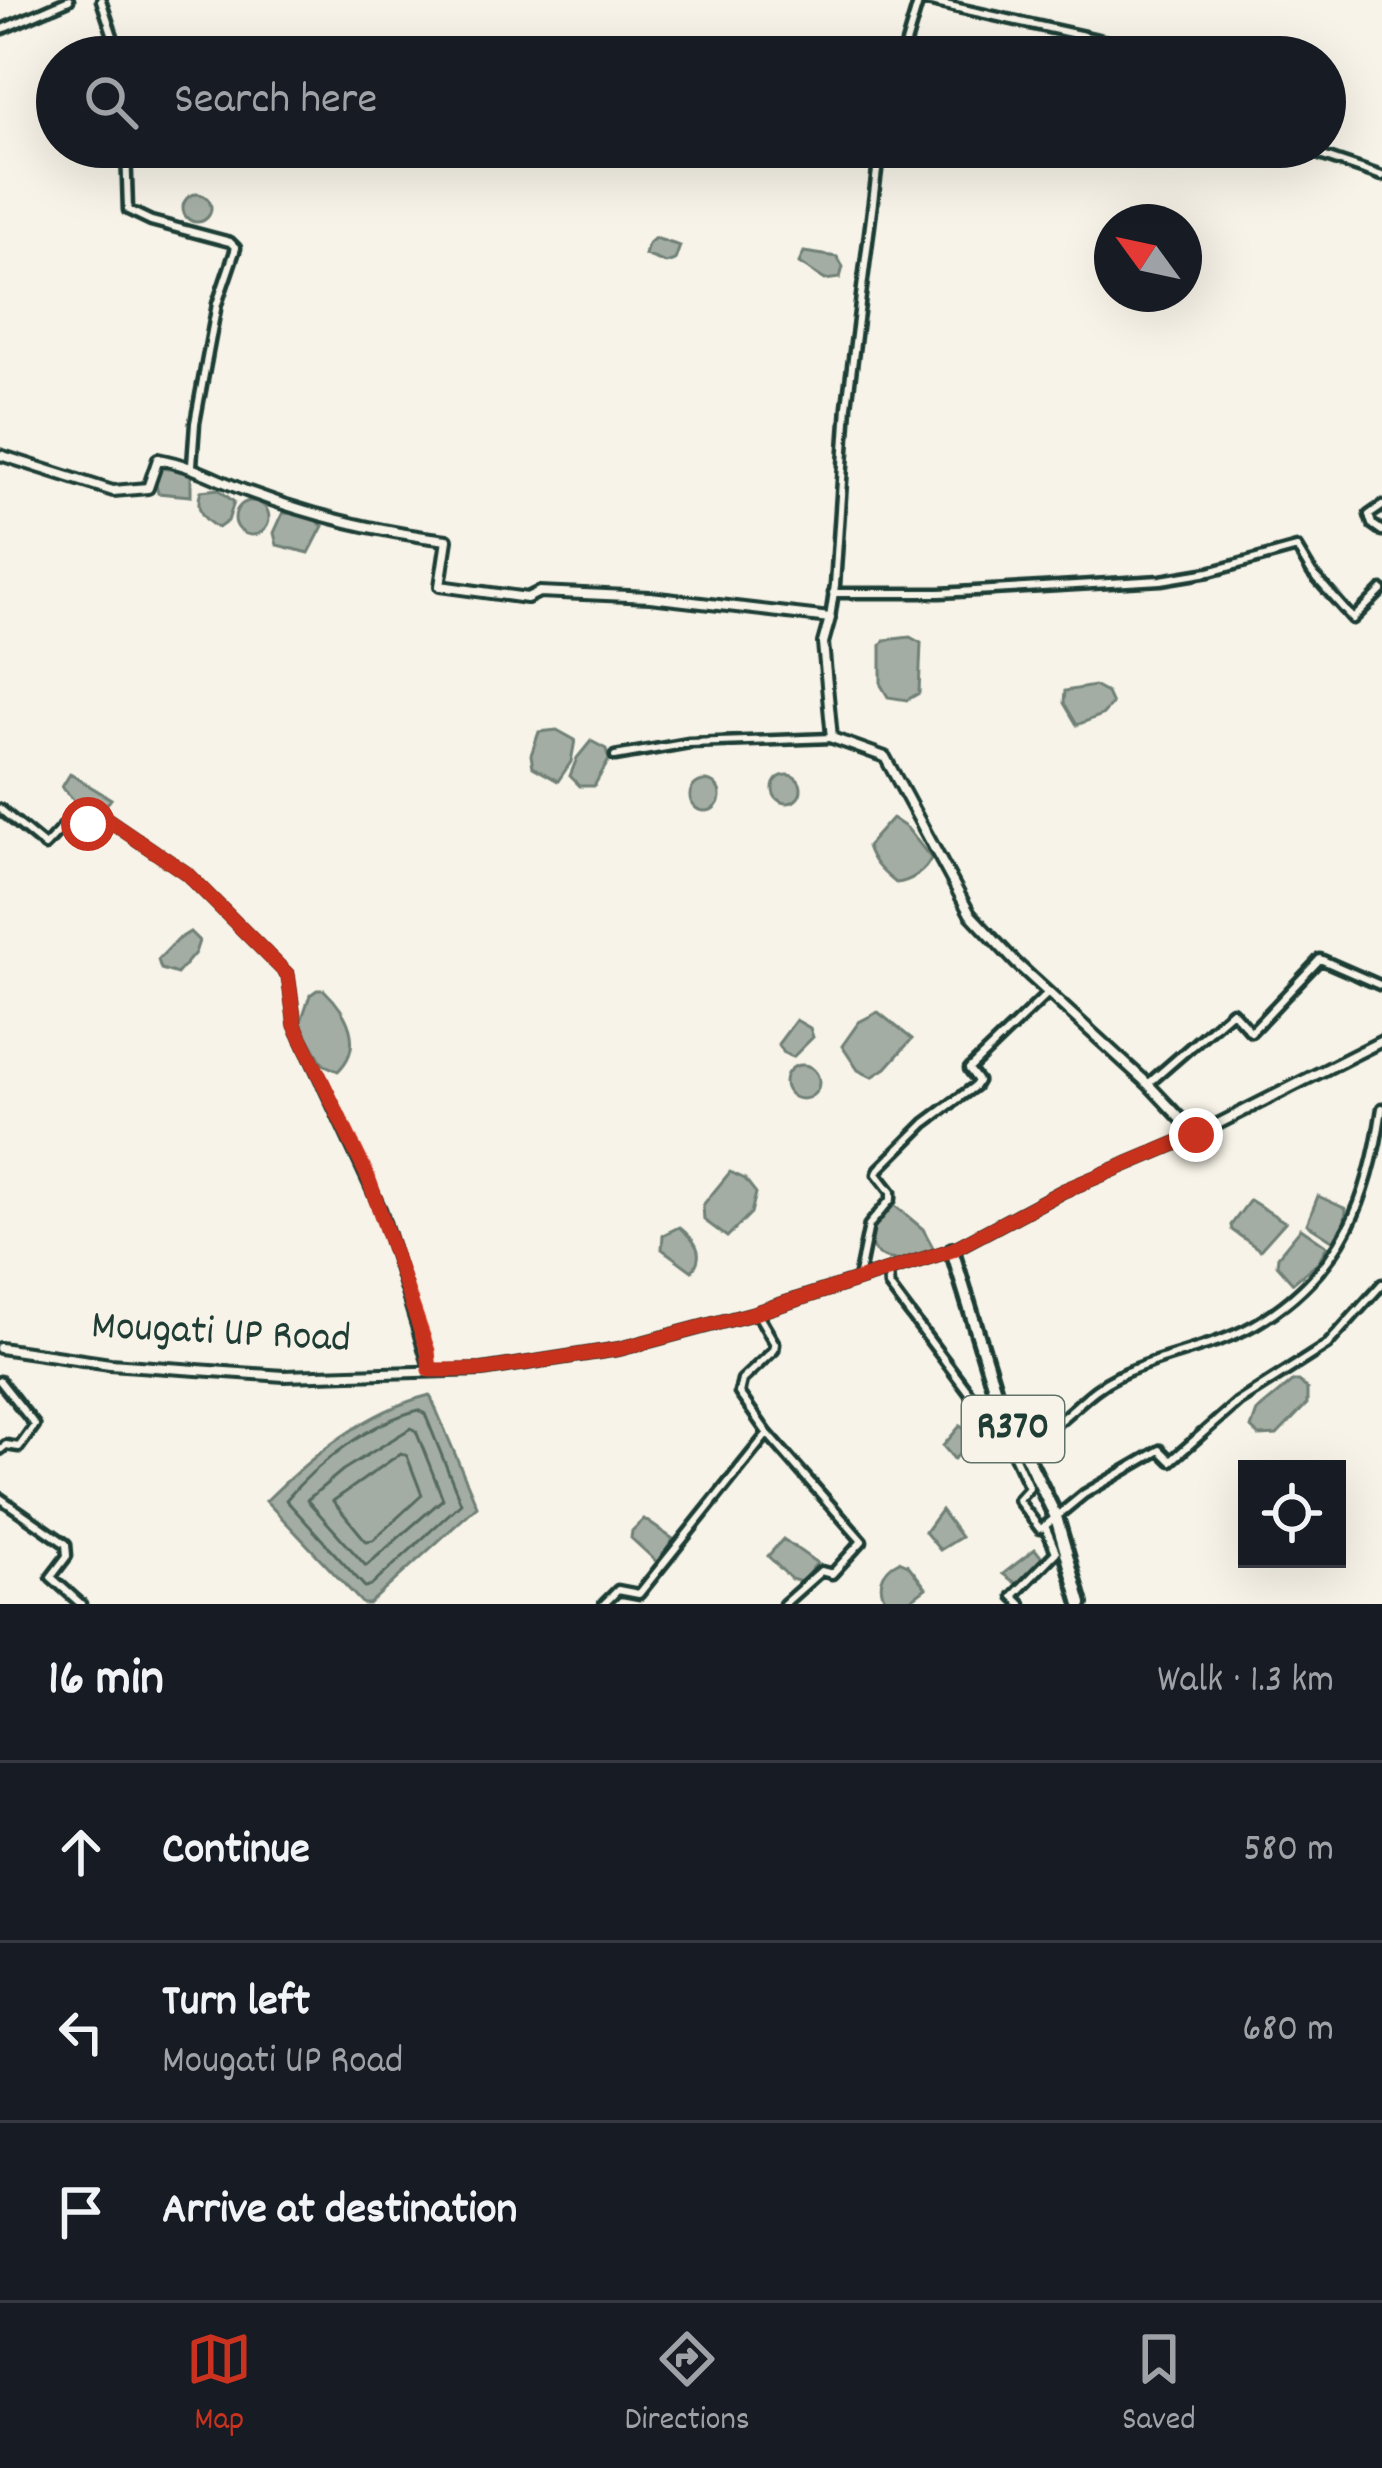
<!DOCTYPE html>
<meta charset="utf-8">
<style>
body{margin:0;font-family:Dekko,sans-serif;background:#20242c;color:#f1f3f6}
.controls{position:absolute;right:36px;bottom:36px;display:grid;overflow:hidden;border-radius:0px;box-shadow:0 12px 48px #0002}
.controls button{width:108px;height:108px;display:grid;place-items:center;padding:0;border:0;border-bottom:3px solid #363941;background:#171b24;color:#f1f3f6;font:60px sans-serif}
.compass{position:absolute;left:1094px;top:204px;width:108px;height:108px;border-radius:50%;background:#171b24;box-shadow:0 12px 48px #0002;rotate:303deg}
.stop{position:absolute;width:36px;height:36px;margin:-27px;border:9px solid #c8321e;border-radius:50%;background:#fff}
.stop.end{background:#c8321e;border-color:#fff;box-shadow:0 3px 12px #0008}
.list{margin:0;padding:0;list-style:none}
h2{display:flex;justify-content:space-between;align-items:center;height:156px;margin:0;padding:0 48px;font-size:51px}
h2 small{font-size:39px;font-weight:400;color:#9ea1a6}
.list li{display:grid;grid-template-columns:78px 1fr auto;gap:36px;align-items:center;box-sizing:border-box;height:180px;padding:0 48px;border-top:3px solid #363941}
.list b{display:block;font-size:45px;white-space:nowrap}
.list p{margin:0;font-size:39px;white-space:nowrap;color:#9ea1a6}
.list em{font-size:39px;font-style:normal;color:#9ea1a6}
.icon{flex:none;width:66px;height:66px;fill:none;stroke:currentColor;stroke-width:2;stroke-linecap:round;stroke-linejoin:round}
.map{position:relative;flex:none;width:1382px;height:1604px;overflow:hidden}
.search{position:absolute;background:#171b24;box-shadow:0 12px 48px #0002;left:36px;right:36px;top:36px;height:132px;display:flex;align-items:center;gap:30px;box-sizing:border-box;padding:0 42px;border-radius:66px;color:#9ea1a6;font-size:45px}
.sheet{height:696px;background:#171b24}
nav{display:flex;justify-content:space-around;align-items:center;box-sizing:border-box;height:168px;border-top:3px solid #363941;background:#171b24;font-size:33px;color:#9ea1a6}
nav a{display:grid;justify-items:center;gap:6px}
nav .on{color:#c8321e}
.map>svg:first-child{display:block}
.water{fill:#a4ada3;stroke:#6f8077;stroke-width:3}
.lines{fill:none;stroke-linecap:round;stroke-linejoin:round}
.shore{stroke:#546a60;stroke-width:3}
.minor-casing{stroke:#1f3d34;stroke-width:15}
.tertiary-casing{stroke:#1f3d34;stroke-width:16}
.primary-casing{stroke:#1f3d34;stroke-width:20}
.minor{stroke:#f7f3e8;stroke-width:6}
.tertiary{stroke:#f7f3e8;stroke-width:8}
.primary{stroke:#f7f3e8;stroke-width:10}
.route{stroke:#c8321e;stroke-width:15}
.labels{text-anchor:middle;dominant-baseline:central;stroke-width:9;stroke-linejoin:round;paint-order:stroke}
.shield{fill:#f7f3e8;stroke:#60746a;stroke-width:3}
.shield-label{font-size:39px;font-weight:bold;fill:#1f3d34}
.street-label{font-size:42px;fill:#1f3d34;stroke:#f7f3e8}
</style>
<div class="map">
<svg width="1382" height="1604" viewBox="0 0 1382 1604">
<rect width="100%" height="100%" fill="#f7f3e8"/>
<filter id="ink" filterUnits="userSpaceOnUse"><feTurbulence type="fractalNoise" baseFrequency=".00833" numOctaves="2"/><feDisplacementMap in="SourceGraphic" scale="24" xChannelSelector="R" yChannelSelector="G"/><feConvolveMatrix kernelMatrix="1 2 1 2 8 2 1 2 1" color-interpolation-filters="sRGB"/></filter>
<g filter="url(#ink)">
<!-- water -->
<path class="water" d="M183 208a14 14 0 1 1 28 0a14 14 0 1 1-28 0Z
M655 238 680 246 675 260 666 263 645 255 648 244Z
M804 252 837 257 843 267 840 278 825 280 799 263Z
M160 468 191 472V496L158 493 155 481Z
M218 489 234 502 228 521 218 528C202 519 195 509 201 491Z
M235 518a17 17 0 1 1 34 0a17 17 0 1 1-34 0Z
M283 513 309 515 323 526 309 553 277 545 274 533Z
M910 637 921 643 919 693 907 700 888 697 881 685V645L885 640Z
M1094 686 1107 693 1112 704 1102 715 1077 725 1064 703 1065 691Z
M557 730 575 740 571 762 558 781 533 767 531 755 539 732Z
M591 741 606 749 609 760 594 786H580L570 776 577 758Z
M70 774 111 799 97 817 86 814 62 787Z
M773 789a14 14 0 1 1 28 0a14 14 0 1 1-28 0Z
M690 796a15 15 0 1 1 30 0a15 15 0 1 1-30 0Z
M892 818 907 828 931 858C926 871 910 882 896 883 882 872 872 862 867 846Z
M190 932 199 941 195 953 177 974 161 969 158 960 177 940Z
M317 990H324C347 1012 365 1045 338 1071L323 1064 300 1024 310 995Z
M878 1012 912 1039 886 1068 872 1077 858 1070 842 1046 859 1022Z
M796 1020 810 1028 813 1037 793 1057 784 1053 778 1044Z
M785 1082a17 17 0 1 1 34 0a17 17 0 1 1-34 0Z
M730 1172 745 1179 756 1193 751 1213 727 1237 704 1220 703 1205Z
M1318 1196 1346 1209 1344 1231 1334 1241 1307 1224Z
M1250 1200 1285 1222 1260 1250 1232 1230 1231 1225Z
M893 1204 923 1229 935 1251C923 1254 910 1262 896 1260 855 1255 870 1220 893 1204Z
M679 1227C695 1240 706 1253 692 1271L662 1249 663 1235Z
M1301 1228 1327 1246 1318 1262 1293 1283 1277 1265 1278 1256Z
M1293 1381H1299L1307 1389V1404L1277 1435 1259 1436 1251 1428 1257 1411Z
M430 1395 477 1506 369 1604H363L266 1501C313 1455 366 1411 430 1395Z
M960 1426 974 1435 975 1441 954 1459 943 1446Z
M941 1510 961 1537 940 1550 925 1532Z
M644 1519 673 1539 658 1563 631 1538 632 1531Z
M783 1539 817 1563 801 1582 791 1579 768 1556Z
M1035 1549 1043 1559 1017 1584 1003 1574Z
M899 1561 908 1565 926 1588 905 1604 889 1603C875 1588 881 1570 899 1561Z"/>
<g class="lines">
<!-- shore -->
<path class="shore" d="M419 1410 425 1414 461 1503 371 1586 365 1587 286 1500C317 1463 371 1422 419 1410Z
M411 1428 416 1431 443 1499 366 1566 307 1500 343 1470Z
M401 1453 407 1456 422 1495 373 1540 366 1541 333 1501Z"/>
<defs>
<path id="minor" d="M101 0 120 57
M922 0 1134 47 1131 57
M0 30 69 0
M902 57 919 0
M126 147 128 210 151 221 230 242 236 248 217 304 195 423 192 465
M1296 147 1382 176
M1382 506 1369 515 1372 524 1382 531
M833 593H940L1161 580 1209 572 1297 548 1312 573 1353 619 1382 590
M830 618 835 585 847 406 880 147
M615 756 689 743 832 738
M0 809 45 846 72 817 97 831 107 819 186 873 288 975 295 1025 381 1210 430 1370
M1148 1084 1232 1011 1251 1032 1320 959 1382 986
M888 1271 889 1286 1011 1449C1027 1441 1045 1432 1059 1421 1079 1405 1093 1388 1118 1376 1164 1353 1220 1348 1264 1319 1344 1268 1369 1197 1382 1108
M858 1279 869 1225 891 1199V1192L877 1174 879 1169 925 1123 975 1086 978 1081 969 1069 1048 993
M757 1313 775 1344 774 1350 742 1380 739 1393 768 1434 862 1541 832 1574 821 1571 784 1604
M0 1381 35 1425 19 1447 6 1445 0 1450
M1011 1449 1029 1488 1018 1500 1040 1529 1045 1526
M0 1498 66 1544 67 1556 51 1577 81 1604
M604 1604 618 1590 639 1594 767 1434
M1021 1604 1013 1596 1056 1552 1045 1526 1084 1494 1160 1450 1171 1461 1238 1402 1327 1345 1382 1284"/>
<path id="tertiary" d="M0 455 113 491 148 488 158 459C191 465 215 479 246 491 310 515 379 532 447 540L440 586 527 598 539 592 650 597 830 618 823 643 832 738 885 757 970 914 1016 963 1148 1084 1196 1135
M0 1348 110 1364 284 1376 482 1370 619 1349 751 1314 952 1250 1063 1191 1196 1135 1382 1041"/>
<path id="primary" d="M952 1250 996 1394 1056 1517 1081 1604"/>
</defs>
<!-- minor casing -->
<use href="#minor" class="minor-casing"/>
<!-- tertiary casing -->
<use href="#tertiary" class="tertiary-casing"/>
<!-- primary casing -->
<use href="#primary" class="primary-casing"/>
<!-- minor -->
<use href="#minor" class="minor"/>
<!-- tertiary -->
<use href="#tertiary" class="tertiary"/>
<!-- primary -->
<use href="#primary" class="primary"/>
</g>
</g>
<g class="lines" filter="url(#ink)">
<!-- route -->
<path class="route" d="M88 824 97 831 107 819 186 873 288 975 295 1025 368 1177 428 1351 430 1370H482L619 1349 751 1314 952 1250 1063 1191 1196 1135"/>
</g>
<g class="labels">
<!-- shield labels -->
<rect class="shield" x="962" y="1396" width="102" height="66" rx="9"/>
<g class="shield-label">
<text x="1013" y="1429">R370</text>
</g>
<!-- street labels -->
<g class="street-label">
<text transform="translate(221 1335) rotate(3)">Mougati UP Road</text>
</g>
</g>
</svg>
<div class="controls">
<button><svg class="icon" aria-label="locate" viewBox="0 0 24 24"><circle cx="12" cy="12" r="6"/><path d="M12 2v4M12 18v4M2 12h4M18 12h4"/></svg></button>
</div>
<svg class="compass" viewBox="-18 -18 36 36"><path d="M0-13l5 13h-10z" fill="#e53935"/><path d="M0 13l5-13h-10z" fill="#9ea1a6"/></svg>
<div class="stop" style="left:88px;top:824px"></div>
<div class="stop end" style="left:1196px;top:1135px"></div>
<div class="search"><svg class="icon" aria-label="search" viewBox="0 0 24 24"><circle cx="10" cy="10" r="6"/><path d="M15 15l6 6"/></svg>Search here</div>
</div>
<section class="sheet">
<h2>16 min<small>Walk · 1.3 km</small></h2>
<ul class="list">
<li><svg class="icon" aria-label="ahead" viewBox="0 0 24 24"><path d="M12 20V5M6 11l6-6 6 6"/></svg><div><b>Continue</b></div><em>580 m</em></li>
<li><svg class="icon" aria-label="left" viewBox="0 0 24 24"><path d="M17 20v-9H6M10 6l-5 5 5 5"/></svg><div><b>Turn left</b><p>Mougati UP Road</p></div><em>680 m</em></li>
<li><svg class="icon" aria-label="arrive" viewBox="0 0 24 24"><path d="M6 21V4h12l-3 4 3 4H6"/></svg><div><b>Arrive at destination</b></div></li>
</ul>
</section>
<nav>
<a class="on"><svg class="icon" aria-label="map" viewBox="0 0 24 24"><path d="M3 6l6-2 6 2 6-2v14l-6 2-6-2-6 2zM9 4v14M15 6v14"/></svg>Map</a>
<a><svg class="icon" aria-label="directions" viewBox="0 0 24 24"><path d="M12 3l9 9-9 9-9-9zM9 14v-3h6M13 9l2 2-2 2"/></svg>Directions</a>
<a><svg class="icon" aria-label="saved" viewBox="0 0 24 24"><path d="M7 4h10v16l-5-4-5 4z"/></svg>Saved</a>
</nav>
